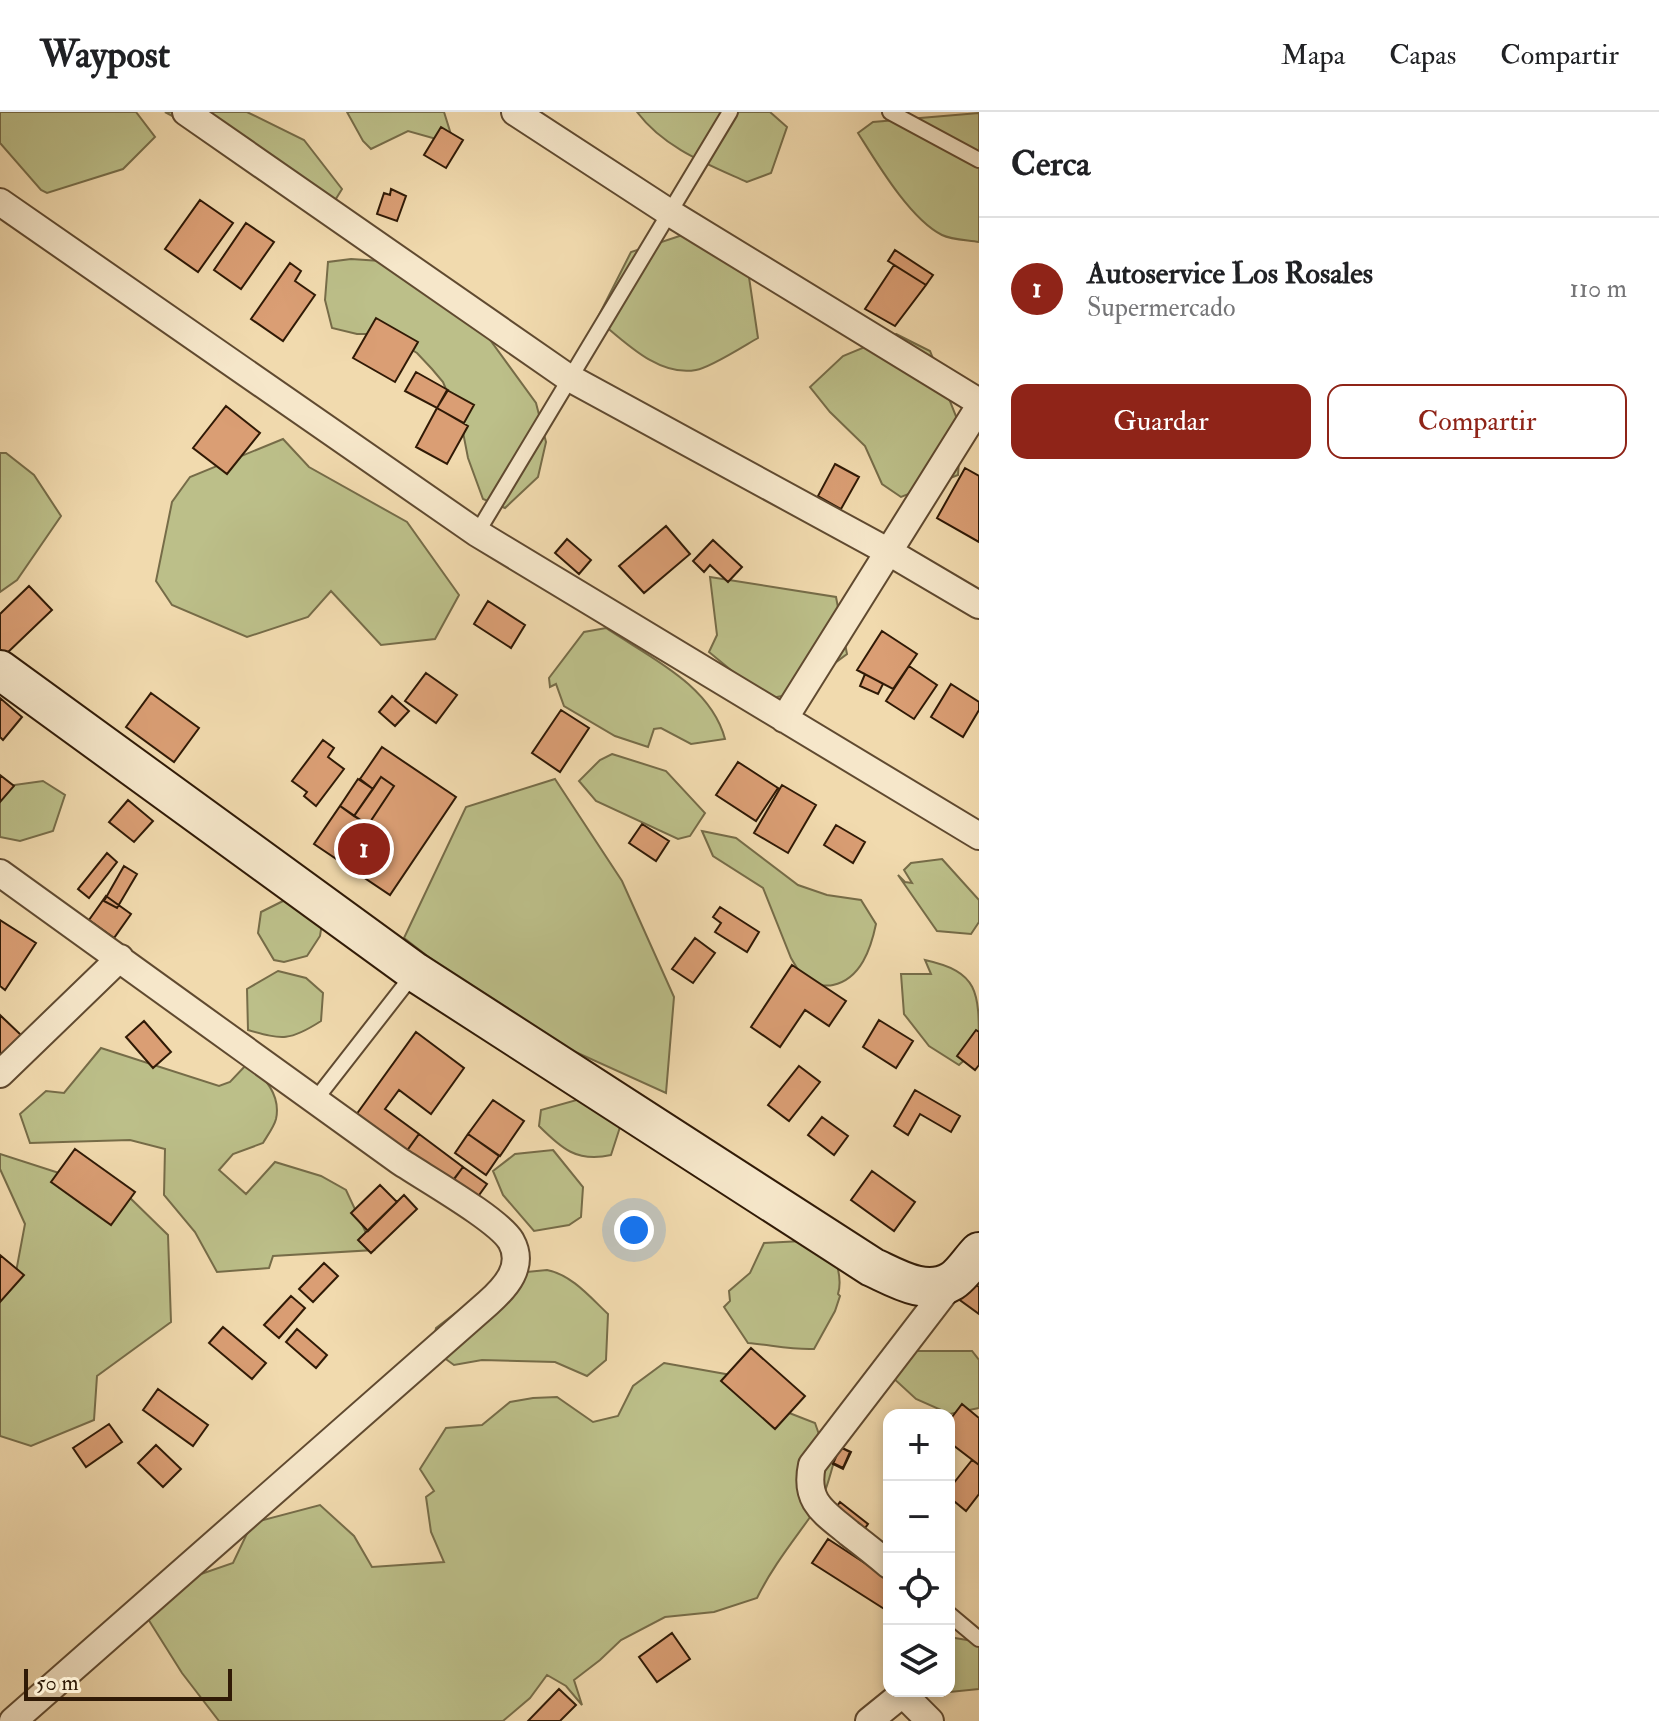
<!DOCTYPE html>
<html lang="es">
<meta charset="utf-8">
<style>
body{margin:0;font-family:"IM FELL Double Pica",serif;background:#f2f2f2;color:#202124}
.controls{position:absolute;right:24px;bottom:24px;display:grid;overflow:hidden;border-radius:16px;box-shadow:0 4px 12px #0003}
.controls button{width:72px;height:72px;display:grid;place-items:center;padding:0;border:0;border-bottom:2px solid #e0e0e0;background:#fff;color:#202124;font:40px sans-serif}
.scale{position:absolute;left:24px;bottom:20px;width:208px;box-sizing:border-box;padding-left:8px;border:4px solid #301a06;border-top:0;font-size:22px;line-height:28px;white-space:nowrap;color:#301a06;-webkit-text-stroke:6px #f6e7ca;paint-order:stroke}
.you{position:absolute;left:634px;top:1118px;width:28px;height:28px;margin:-20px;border:6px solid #fff;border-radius:50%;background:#1a73e8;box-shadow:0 0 0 12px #1a73e833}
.badge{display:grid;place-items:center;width:52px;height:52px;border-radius:50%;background:#8f2418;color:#fff;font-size:26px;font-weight:700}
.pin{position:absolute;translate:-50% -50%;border:4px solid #fff;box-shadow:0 2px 8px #0006}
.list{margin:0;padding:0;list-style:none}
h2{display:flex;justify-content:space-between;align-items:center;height:104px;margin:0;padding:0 32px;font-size:34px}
h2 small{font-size:26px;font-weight:400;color:#757577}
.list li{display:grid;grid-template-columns:52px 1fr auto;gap:24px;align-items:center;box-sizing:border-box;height:144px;padding:0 32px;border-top:2px solid #e0e0e0}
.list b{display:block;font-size:30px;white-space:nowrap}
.list p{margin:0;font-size:26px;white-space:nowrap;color:#757577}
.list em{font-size:26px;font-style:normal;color:#757577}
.actions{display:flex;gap:16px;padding:24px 32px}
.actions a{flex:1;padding:18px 0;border:2px solid #8f2418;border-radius:16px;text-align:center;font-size:28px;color:#8f2418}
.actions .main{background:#8f2418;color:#fff}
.icon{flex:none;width:44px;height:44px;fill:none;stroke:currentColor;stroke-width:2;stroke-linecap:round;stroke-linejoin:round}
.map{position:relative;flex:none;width:979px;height:1609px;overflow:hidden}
header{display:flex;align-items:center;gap:48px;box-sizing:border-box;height:112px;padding:0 40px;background:#fff;border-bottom:2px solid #e0e0e0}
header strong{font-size:38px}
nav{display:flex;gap:44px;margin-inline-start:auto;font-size:28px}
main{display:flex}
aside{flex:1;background:#fff}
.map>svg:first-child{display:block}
.green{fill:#bcbf89;stroke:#766c48;stroke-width:2}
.building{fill:#da9e74;stroke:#301a06;stroke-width:2}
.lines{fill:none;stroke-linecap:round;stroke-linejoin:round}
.service-casing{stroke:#604a30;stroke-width:18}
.minor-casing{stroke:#604a30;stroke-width:30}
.secondary-casing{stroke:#301a06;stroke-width:42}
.service{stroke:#f6e7ca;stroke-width:14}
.minor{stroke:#f6e7ca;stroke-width:26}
.secondary{stroke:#f6e7ca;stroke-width:38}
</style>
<header>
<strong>Waypost</strong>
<nav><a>Mapa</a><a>Capas</a><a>Compartir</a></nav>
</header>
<main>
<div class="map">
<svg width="979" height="1609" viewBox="0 0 979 1609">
<rect width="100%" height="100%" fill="#f1daae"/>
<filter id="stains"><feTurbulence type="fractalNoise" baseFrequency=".0025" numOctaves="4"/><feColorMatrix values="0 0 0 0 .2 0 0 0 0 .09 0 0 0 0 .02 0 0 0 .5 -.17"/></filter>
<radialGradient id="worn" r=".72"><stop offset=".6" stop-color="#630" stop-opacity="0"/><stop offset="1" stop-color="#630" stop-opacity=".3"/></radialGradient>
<!-- green -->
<path class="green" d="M0 0H136L155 25 123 57 47 81 41 78 0 31Z
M165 0H247L304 28 342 77 329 98 258 67 241 49 191 14Z
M347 0H444L454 32 408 19 371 37 363 29Z
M637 0H770L787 15 771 61 747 70C707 52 664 36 637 0Z
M979 1V130C968 128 952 128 942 123 910 107 877 51 858 21L873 10Z
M713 113 746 145 758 226C744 234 710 256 696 258 658 265 624 229 597 207L631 140Z
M351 147 381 149 472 203 536 291 546 330 538 365 505 396 483 387 468 346 462 315 443 270 432 257 417 241 385 222H357L332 216 325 188 328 150Z
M896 222 930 239 961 317 958 363 901 385 882 372 865 334 830 300 810 275 843 244Z
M283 327 309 355 407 410 459 483 435 527 381 533 331 479 308 505 247 525 172 493 156 469 172 390 190 365Z
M0 341H6L34 363 61 404 17 468 0 480Z
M710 465 836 485 847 542 793 582 766 587 709 540 717 523Z
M606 516C649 545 711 573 725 627L691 632 661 616 654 617 648 635 615 624 564 594 556 572 550 575 549 566 584 520Z
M612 642 666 659 705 701 690 724 678 727 596 689 579 669 600 648Z
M555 667 622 769 674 885 666 981 518 914 404 826 466 695Z
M43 669 65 683 53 719 20 729 0 725V675Z
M702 719 736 726 798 773 827 783 861 788 876 812C871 836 861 867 833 873 825 875 814 872 806 871L791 846 763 776 713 744Z
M942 747 979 788V810L971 822 937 819 898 763 905 770 912 771 904 758 911 751Z
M301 780 325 793 320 824 307 844 284 850 274 848 258 821 261 800Z
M925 848C979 860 979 879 979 935L959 953 929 934 904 902 901 862H931Z
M278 859 306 866 323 881 321 909C290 929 283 928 248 918L247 877Z
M101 936 219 974 230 970 246 953C265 963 281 984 276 1007 274 1015 267 1024 263 1031L233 1042 219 1058 246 1082 275 1050 321 1064 346 1078 374 1138 273 1144 269 1156 217 1160 195 1120 164 1083 165 1037 130 1028 30 1031 20 1002 46 979 64 981Z
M580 987 621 1012 611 1043C577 1051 561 1036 539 1014L541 998Z
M553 1038 583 1075 581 1105 569 1113 534 1119 503 1083 493 1059 515 1042Z
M0 1042 127 1083 168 1123 171 1210 97 1264 94 1308 31 1334 0 1324V1176L16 1160 25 1112 0 1057Z
M822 1128C835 1139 843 1165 838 1182L840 1184 835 1199 814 1237C792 1238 771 1233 748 1231L724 1195 730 1189 729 1179 750 1161 764 1131Z
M547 1158C572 1163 590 1185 608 1202L606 1248 587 1264 555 1250 482 1248 454 1253 432 1237 436 1216 506 1162Z
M896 1239H972L979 1248V1296L950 1302 916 1287 891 1264Z
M664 1251 731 1263 774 1295 815 1311 822 1331 836 1342C830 1363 826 1384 813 1401 794 1428 772 1455 757 1486L714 1500 665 1505 621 1528 600 1548 574 1568 582 1593 566 1574 547 1563 530 1586 503 1609H219L182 1561 143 1499 175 1471 233 1451 252 1411 320 1393 354 1424 372 1455 444 1450 431 1420 426 1385 434 1379 420 1357 446 1316 482 1313 510 1290 533 1286 557 1285 593 1310 618 1304 633 1274Z
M949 1525 979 1530V1577L940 1581 939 1579H949Z"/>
<!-- building -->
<path class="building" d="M441 15 463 28 446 56 424 43Z
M391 77 406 84 397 109 377 102 384 81 390 83Z
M200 88 233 111 198 160 165 137Z
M246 111 274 130 241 177 214 158Z
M895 138 933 163 926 173 888 149Z
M290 151 301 159 295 169 315 183 283 229 251 207Z
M894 153 926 173 895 214 865 197Z
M376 206 418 230 395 270 353 246Z
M416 260 448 278 437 296 405 279Z
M447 278 474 293 464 311 437 296Z
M226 294 260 321 227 362 193 336Z
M437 296 468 314 447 352 416 335Z
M835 352 859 365 841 397 818 384Z
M965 356 979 364V430L937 406Z
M666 414 690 442 644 481 619 454Z
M567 427 591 448 579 462 555 441Z
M713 428 742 455 728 470 710 453 704 460 693 449Z
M29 474 52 498 5 543 0 537V502Z
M488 489 525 513 511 536 474 512Z
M882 519 917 542 893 577 857 558Z
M909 554 937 573 914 607 886 589Z
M426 561 457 583 436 611 405 589Z
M865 562 883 572 878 582 860 574Z
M951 572 979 590V598L963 625 931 605Z
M151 581 199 616 174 650 126 615Z
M392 584 409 599 395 614 379 600Z
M0 586 22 605 3 628 0 625Z
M561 598 589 616 560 660 532 641Z
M323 628 334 636 328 645 344 657 316 694 304 684 307 680 292 669Z
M382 635 456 685 390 783 314 732 340 694 368 713 394 674 381 665 373 677 360 667Z
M738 650 778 676 756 709 716 683Z
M0 663 14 674 0 690Z
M381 665 394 674 368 713 354 704Z
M358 667 373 677 354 704 340 694Z
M782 673 816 693 788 741 754 721Z
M128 688 153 709 134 730 109 710Z
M642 712 669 729 656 749 629 731Z
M836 713 865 730 853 751 824 733Z
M107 741 117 750 89 786 78 777Z
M124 754 137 762 117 796 104 789Z
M106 784 131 802 114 826 89 808Z
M720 795 759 820 747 840 715 820 721 811 713 805Z
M0 808 36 831 5 878 0 874Z
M695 826 715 841 693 871 672 857Z
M792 853 846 889 829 914 805 898 780 935 751 915Z
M0 903 21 923 2 942 0 940Z
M879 908 913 929 896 956 863 935Z
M144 909 171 940 153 956 126 925Z
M976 918 979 920V953L975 958 957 944Z
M416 920 464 956 431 1002 399 978 385 997 419 1022 406 1040 356 1003Z
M799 954 820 970 789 1009 768 993Z
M915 978 960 1004 951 1020 920 1002 908 1023 894 1014Z
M493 988 524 1009 500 1044 468 1022Z
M822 1005 848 1024 834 1043 808 1023Z
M419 1022 463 1055 450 1072 406 1040Z
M468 1022 499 1044 486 1063 455 1041Z
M75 1037 135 1080 111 1113 51 1070Z
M463 1055 487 1072 474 1090 450 1073Z
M872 1059 915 1090 894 1119 851 1088Z
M380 1073 397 1090 368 1119 351 1101Z
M404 1083 417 1097 371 1141 358 1128Z
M0 1143 24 1163 0 1190Z
M324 1151 338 1164 313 1190 299 1177Z
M970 1169 979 1175V1202L957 1186Z
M291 1184 305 1196 279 1226 264 1213Z
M223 1215 266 1251 252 1267 209 1231Z
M297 1217 327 1243 316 1256 286 1230Z
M751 1236 805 1284 775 1317 721 1269Z
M158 1277 208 1313 193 1334 143 1298Z
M962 1292 979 1306V1353L949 1330V1309Z
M109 1312 122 1330 86 1355 73 1336Z
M156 1333 181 1357 163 1375 138 1351Z
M840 1335 850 1340 843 1356 833 1351Z
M840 1335 851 1340 843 1357 833 1352Z
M972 1348 979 1353V1382L966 1399 949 1385V1377Z
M840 1390 868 1412 860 1423 832 1401Z
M828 1427 889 1467V1500L812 1451Z
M672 1521 690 1547 657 1570 639 1545Z
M559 1577 576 1593 560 1609H528Z"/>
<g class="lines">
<defs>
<path id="service" d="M890 0 979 48
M477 421 730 0
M316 987 415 860
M949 1502 979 1527"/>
<path id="minor" d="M186 0 566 264 889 440 979 493
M515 0 670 101 979 290
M0 90 477 421 979 724
M784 607 979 295
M0 761C133 856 265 953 398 1048 423 1065 498 1107 511 1129 525 1154 506 1175 488 1191L13 1609
M0 962 120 846
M889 1453C876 1442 862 1431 849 1421 824 1400 804 1390 812 1353L954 1168
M904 1583 930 1609
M869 1609 906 1579"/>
<path id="secondary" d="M0 558 415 860 872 1155C896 1166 926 1185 952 1169 962 1163 971 1148 979 1140"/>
</defs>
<!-- service casing -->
<use href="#service" class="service-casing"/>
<!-- minor casing -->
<use href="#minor" class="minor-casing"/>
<!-- secondary casing -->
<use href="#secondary" class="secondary-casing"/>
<!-- service -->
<use href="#service" class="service"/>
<!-- minor -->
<use href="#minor" class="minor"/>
<!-- secondary -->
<use href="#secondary" class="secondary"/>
</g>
<rect width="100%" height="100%" filter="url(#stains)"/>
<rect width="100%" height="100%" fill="url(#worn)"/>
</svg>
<div class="controls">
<button>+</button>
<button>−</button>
<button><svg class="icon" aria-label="locate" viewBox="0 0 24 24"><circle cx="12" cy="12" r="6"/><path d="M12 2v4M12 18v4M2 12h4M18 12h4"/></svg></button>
<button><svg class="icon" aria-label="layers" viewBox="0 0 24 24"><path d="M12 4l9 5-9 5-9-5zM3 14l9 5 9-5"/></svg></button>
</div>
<div class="scale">50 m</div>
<div class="you"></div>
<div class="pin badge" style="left:364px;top:737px">1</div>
</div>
<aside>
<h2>Cerca<small></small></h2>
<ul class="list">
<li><span class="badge">1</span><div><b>Autoservice Los Rosales</b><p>Supermercado</p></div><em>110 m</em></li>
</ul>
<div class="actions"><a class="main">Guardar</a><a>Compartir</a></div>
</aside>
</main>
